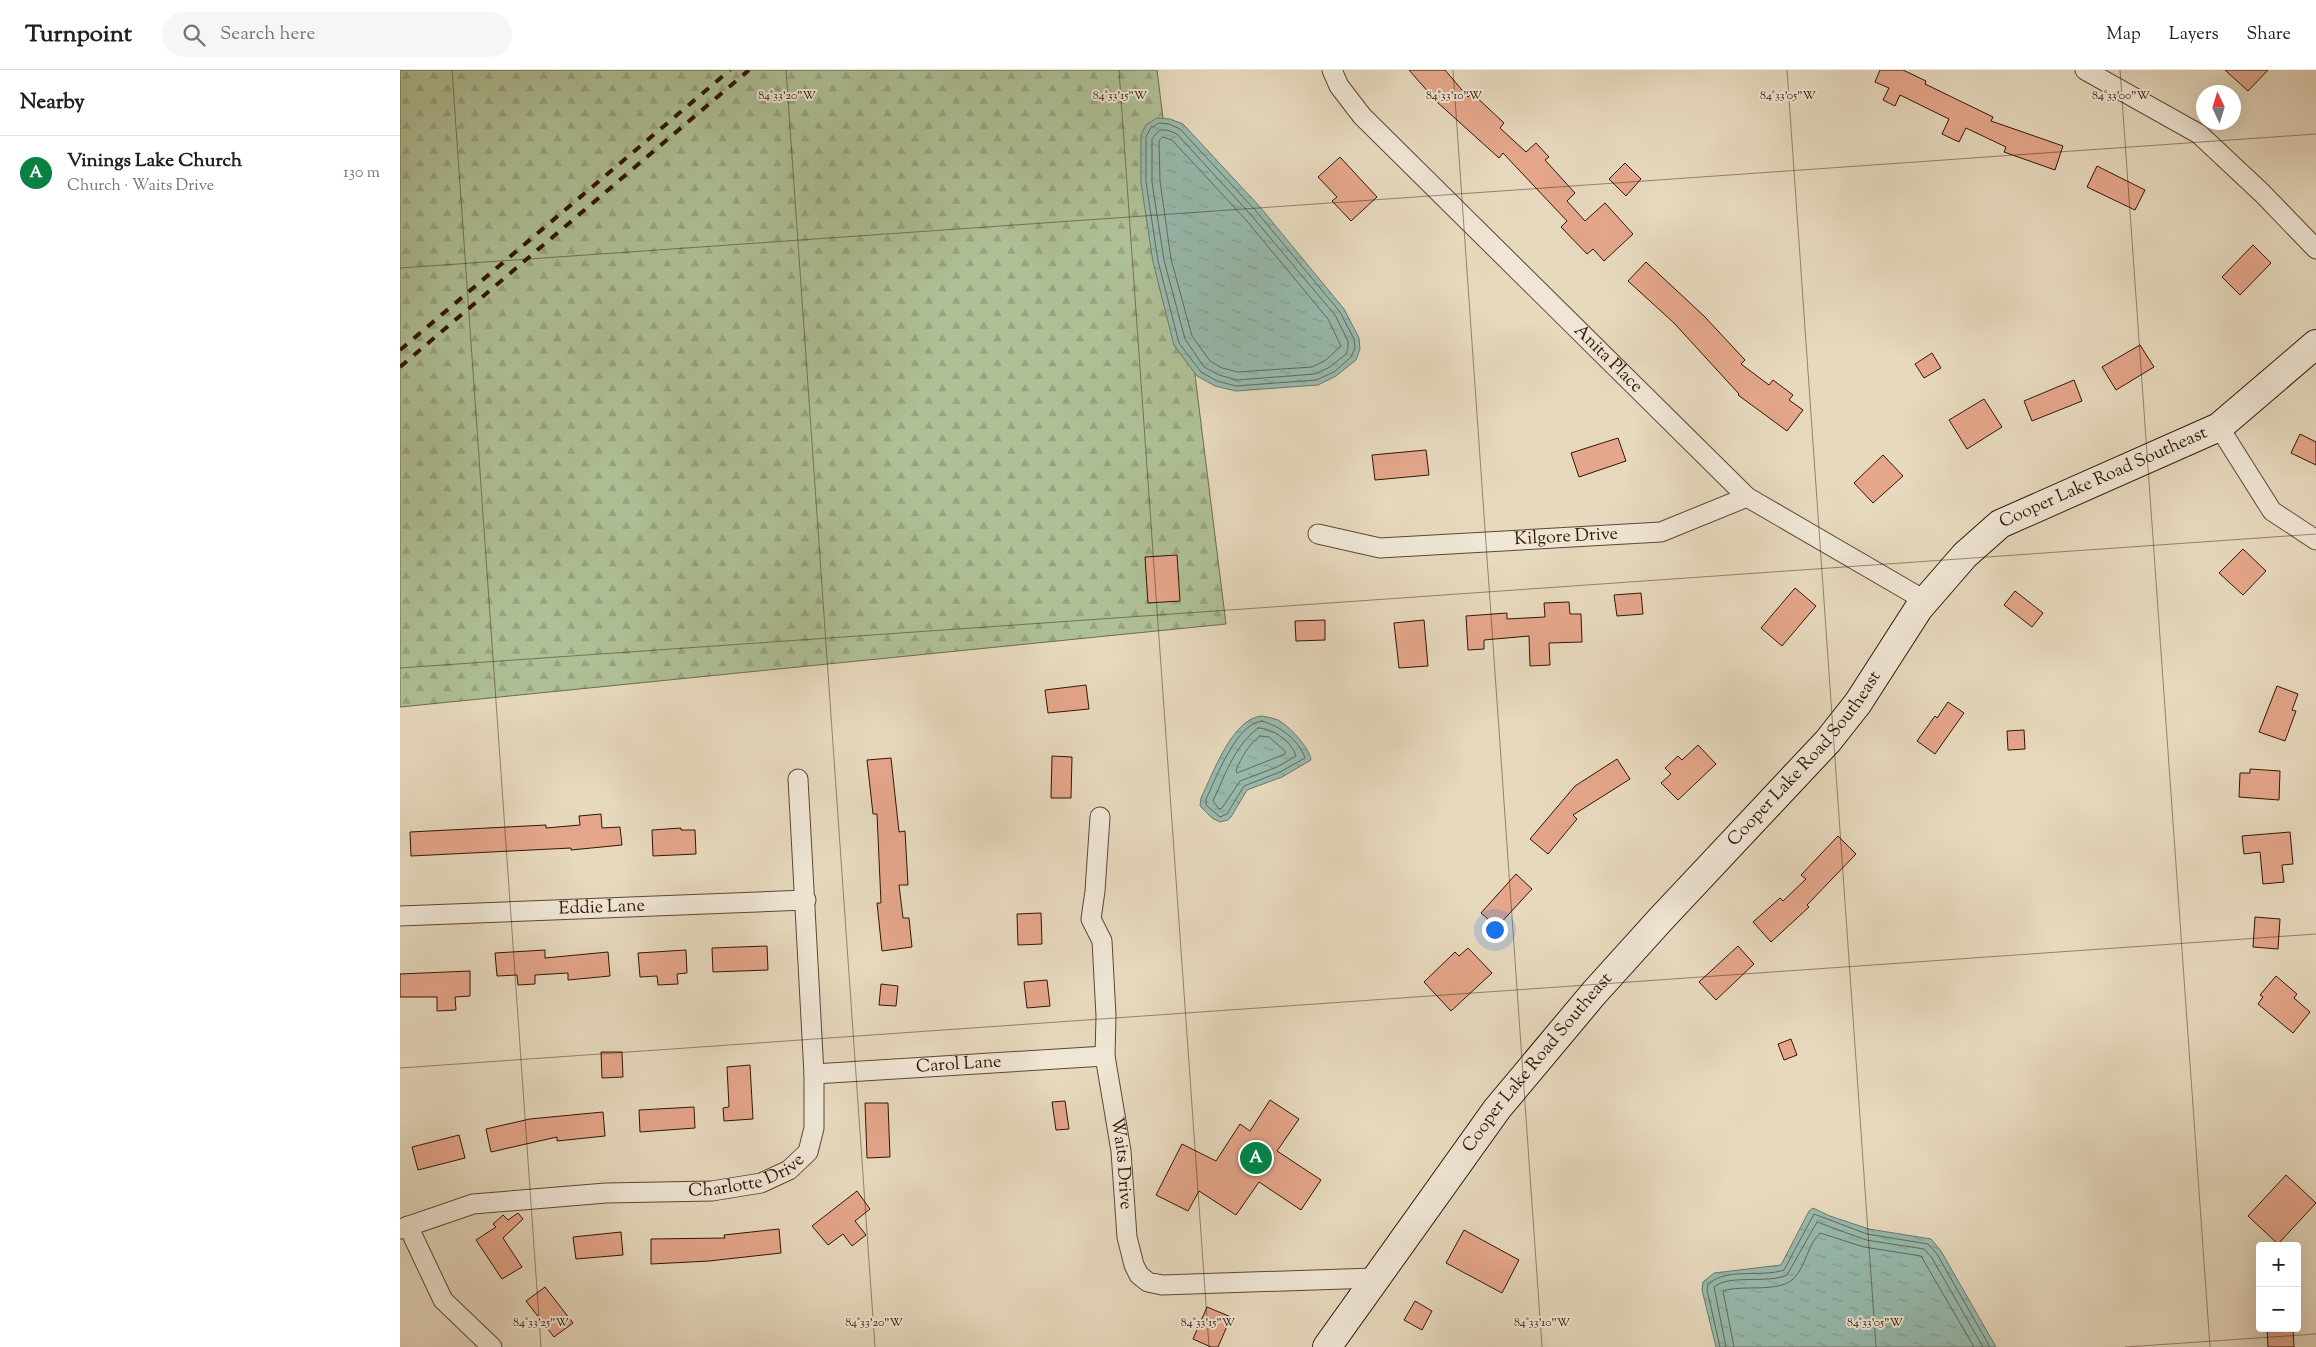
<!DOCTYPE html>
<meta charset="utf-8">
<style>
body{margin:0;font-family:"Sorts Mill Goudy",serif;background:#f6f6f6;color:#202124}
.controls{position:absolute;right:15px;bottom:15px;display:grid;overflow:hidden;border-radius:5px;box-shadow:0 5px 20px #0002}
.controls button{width:45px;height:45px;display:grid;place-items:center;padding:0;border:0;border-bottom:1px solid #e0e0e0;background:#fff;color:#202124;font:25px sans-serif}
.compass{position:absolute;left:1796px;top:15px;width:45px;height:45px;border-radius:50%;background:#fff;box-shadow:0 5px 20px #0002;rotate:356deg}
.you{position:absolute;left:1094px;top:859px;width:18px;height:18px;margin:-12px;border:4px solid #fff;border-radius:50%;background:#1a73e8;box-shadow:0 0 0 8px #1a73e833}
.badge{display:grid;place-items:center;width:32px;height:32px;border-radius:50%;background:#0b8043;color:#fff;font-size:16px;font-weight:700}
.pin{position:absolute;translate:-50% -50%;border:2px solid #fff;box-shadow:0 1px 5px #0006}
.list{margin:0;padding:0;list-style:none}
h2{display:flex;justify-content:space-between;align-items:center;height:65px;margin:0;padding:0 20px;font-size:21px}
h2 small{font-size:16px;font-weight:400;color:#757577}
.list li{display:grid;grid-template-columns:32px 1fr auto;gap:15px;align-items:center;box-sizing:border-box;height:75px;padding:0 20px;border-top:1px solid #e0e0e0}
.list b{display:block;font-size:19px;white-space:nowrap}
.list p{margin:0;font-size:16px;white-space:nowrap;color:#757577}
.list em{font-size:16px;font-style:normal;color:#757577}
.icon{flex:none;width:28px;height:28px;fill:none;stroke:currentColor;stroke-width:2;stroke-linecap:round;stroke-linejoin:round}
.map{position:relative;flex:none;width:1916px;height:1277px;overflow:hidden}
header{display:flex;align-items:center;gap:30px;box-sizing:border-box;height:70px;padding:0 25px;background:#fff;border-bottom:1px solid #e0e0e0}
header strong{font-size:24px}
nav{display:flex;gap:28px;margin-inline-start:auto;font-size:18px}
.search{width:350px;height:45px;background:#f6f6f6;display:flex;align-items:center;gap:12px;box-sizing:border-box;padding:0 18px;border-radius:28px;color:#757577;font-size:19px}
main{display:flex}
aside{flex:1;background:#fff}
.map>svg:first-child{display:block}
.forest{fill:url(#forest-firs);stroke:#706b4d}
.water{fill:url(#water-ripples);stroke:#6e786a}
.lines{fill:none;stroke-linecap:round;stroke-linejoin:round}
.shore{stroke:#646859;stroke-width:1}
.building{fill:#e5a68b;stroke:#311604}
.street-casing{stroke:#5e4732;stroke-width:21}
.secondary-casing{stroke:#311604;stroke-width:30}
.street{stroke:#efe6d5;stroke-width:19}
.secondary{stroke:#efe6d5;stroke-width:28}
.rail{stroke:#311604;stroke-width:4;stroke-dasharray:9 9;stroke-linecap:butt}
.ticks{fill:none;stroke:#311604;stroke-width:1;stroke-opacity:0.45}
.labels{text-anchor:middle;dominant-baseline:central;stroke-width:4;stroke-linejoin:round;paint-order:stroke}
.street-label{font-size:18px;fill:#311604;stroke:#efe6d5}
.ticks-label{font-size:12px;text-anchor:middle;fill:#311604;stroke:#efe6d5;stroke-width:4;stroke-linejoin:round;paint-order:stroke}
</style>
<header>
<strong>Turnpoint</strong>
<div class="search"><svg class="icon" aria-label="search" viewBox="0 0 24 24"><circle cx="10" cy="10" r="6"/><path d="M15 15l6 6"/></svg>Search here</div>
<nav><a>Map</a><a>Layers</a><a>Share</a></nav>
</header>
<main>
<aside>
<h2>Nearby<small></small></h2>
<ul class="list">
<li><span class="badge">A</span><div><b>Vinings Lake Church</b><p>Church · Waits Drive</p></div><em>130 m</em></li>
</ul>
</aside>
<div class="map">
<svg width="1916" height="1277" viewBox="0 0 1916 1277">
<defs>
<pattern id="forest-firs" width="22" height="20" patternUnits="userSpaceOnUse" patternTransform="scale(1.25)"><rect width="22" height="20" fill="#afc096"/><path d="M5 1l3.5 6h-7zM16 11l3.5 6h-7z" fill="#97a480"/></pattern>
<pattern id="water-ripples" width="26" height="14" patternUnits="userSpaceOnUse" patternTransform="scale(1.25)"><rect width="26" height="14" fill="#97baae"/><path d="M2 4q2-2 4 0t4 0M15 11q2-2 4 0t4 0" fill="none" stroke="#839f94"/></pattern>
</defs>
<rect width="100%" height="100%" fill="#e7d9be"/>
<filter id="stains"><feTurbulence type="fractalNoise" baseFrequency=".004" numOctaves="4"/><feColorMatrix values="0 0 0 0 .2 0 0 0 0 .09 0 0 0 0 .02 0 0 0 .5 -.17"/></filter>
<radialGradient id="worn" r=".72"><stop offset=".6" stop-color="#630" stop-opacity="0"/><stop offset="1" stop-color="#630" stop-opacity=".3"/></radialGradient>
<!-- forest -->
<path class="forest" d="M0 0H757L826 554 0 637Z"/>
<!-- water -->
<path class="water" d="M757 48 770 49 783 54 860 137 944 239 959 268 960 279 956 290 936 306 918 315 836 321 815 316 797 306 774 275 753 192 741 113V65L746 55Z
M862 646C867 647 873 648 878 650 889 656 910 678 911 690L882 707 847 720 831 747 828 750 820 752 812 748 800 736 801 728C813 704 832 648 862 646Z
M1413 1138 1430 1146 1469 1159 1531 1169 1541 1181 1596 1277H1316L1302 1220 1303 1212 1314 1203 1381 1195 1409 1141Z"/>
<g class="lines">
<!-- shore -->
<path class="shore" d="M759 53 769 54 780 59 856 141 940 242 954 269 955 278 951 287 934 302 916 310 836 316 817 311 801 302 779 273 758 191 746 112V67L750 59Z
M760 60H767L777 64 851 145 935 245 948 271V278L946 284 930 297 915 304 837 310 819 305 804 297 785 269 764 190 752 112V69Z
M763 67 772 70 846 150 928 249 941 276 926 290 912 297 838 302 822 298 810 291 792 266 771 189 760 111 759 71Z
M862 651C880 656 899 670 905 688L880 702 844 716 827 744 820 747 806 735V729C816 709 836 653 862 651Z
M858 658C873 658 892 672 896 686L877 697 840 711 822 738 819 739 813 731C825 705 835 675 858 658Z
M860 666 869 667 885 681V684L837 703 836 700C842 687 848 675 860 666Z
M1320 1277 1307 1220 1308 1214C1328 1197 1360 1208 1384 1200L1414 1144 1467 1164 1528 1174 1537 1184 1590 1277
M1326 1277 1314 1217C1329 1204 1367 1214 1387 1205L1417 1152 1466 1170 1524 1179 1532 1188 1583 1277
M1334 1277 1323 1221C1342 1214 1381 1224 1395 1207 1406 1195 1408 1174 1420 1163L1464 1177 1521 1186 1574 1277"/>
</g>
<!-- building -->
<path class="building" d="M1009 0H1045L1068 27 1072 23 1104 53 1100 58 1126 82 1136 73 1149 87 1145 90 1175 123 1167 131 1185 151 1205 133 1233 164 1204 191 1193 179 1187 184 1161 157 1167 151 1103 83 1099 88 1037 32Z
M1480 0H1503L1526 11 1525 14 1593 47 1591 51 1663 76 1655 100 1604 82 1606 77 1566 58 1559 72 1542 64 1549 49 1500 25 1495 36 1483 30 1489 18 1475 12Z
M1825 0H1868L1848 21Z
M940 87 977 127 951 151 932 131 937 127 918 107Z
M1225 93 1241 109 1226 126 1209 109Z
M1697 96 1745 120 1735 140 1687 117Z
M1853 175 1871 193 1840 225 1822 207Z
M1246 192 1305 247 1345 290 1341 294 1369 315 1373 310 1393 325 1389 330 1403 340 1387 361 1338 325 1339 324 1274 253 1228 211Z
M1740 275 1754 297 1716 320 1702 297Z
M1532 283 1541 298 1524 308 1515 294Z
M1674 310 1682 331 1632 351 1624 331Z
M1584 329 1602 357 1567 379 1549 350Z
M1900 364 1916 372V395L1891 383Z
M1218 368 1226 391 1179 407 1171 383Z
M1026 380 1029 405 975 410 972 385Z
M1483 385 1503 406 1473 433 1454 413Z
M1843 479 1866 501 1843 525 1819 503Z
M777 485 780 531 748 533 745 487Z
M1395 518 1416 536 1382 576 1361 558Z
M1615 521 1643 543 1632 557 1604 535Z
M1241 523 1243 544 1217 546 1214 525Z
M1169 532 1170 544H1181L1182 572 1149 573 1150 595 1130 596 1129 566 1084 570V579L1068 580 1066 546 1107 543V549L1145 547 1144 533Z
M925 550V570L896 571 895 551Z
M1024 550 1028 596 999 598 994 553Z
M686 615 689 639 648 643 645 620Z
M1877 616 1898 624 1892 640 1896 641 1885 671 1859 662Z
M1548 632 1564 643 1535 684 1517 671 1535 646 1537 648Z
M1624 660 1625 679 1608 680 1607 661Z
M1298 675 1316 694 1278 730 1261 713 1271 704 1265 698 1278 686 1282 690Z
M652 686 672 687 671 728H651Z
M491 688 499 762 505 761 508 815H499L503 848H509L512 877 482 881 477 833H481L477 744H473L467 690Z
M1217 689 1230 709 1173 745 1177 749 1148 784 1130 769 1175 716Z
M1850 699 1880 701 1879 730 1839 727 1840 703H1850Z
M201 744 202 758 220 757 222 775 171 780V778L11 786 10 762 146 755V758L180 755 179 746Z
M281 758V760H295L296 784 253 786 252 760Z
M1890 762 1893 794 1882 795 1884 812 1863 814 1860 782 1844 784 1842 766Z
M1438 766 1456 784 1407 835 1409 837 1371 872 1353 852 1380 828 1383 831 1406 809 1401 805Z
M1116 804 1132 819 1097 857 1081 843Z
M641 843 642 874 618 875 617 844Z
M1855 847 1880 849 1878 879 1853 877Z
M367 876 368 900 313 902 312 878Z
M1338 876 1354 894 1316 930 1299 912Z
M1068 878 1092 903 1051 941 1024 912 1055 882 1059 886Z
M145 880V888L208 882 210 906 168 910V903L135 905V914L118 915 117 905 97 906 95 883Z
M286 880 287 903 277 904 278 914 258 915 257 906 240 907 238 883Z
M70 901V926L55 927 56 940 37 941V927H0V904Z
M1876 906 1897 924 1894 928 1910 942 1893 963 1858 934 1863 927 1860 925Z
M647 910 650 936 627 938 624 912Z
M481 914 498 916 496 936 479 935Z
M1391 969 1397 985 1384 990 1378 974Z
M201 982H222L223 1007 202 1008Z
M350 995 353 1049 324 1051 323 1038 329 1037 327 997Z
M870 1030 899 1049 877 1081 921 1110 901 1140 859 1112 836 1145 799 1121 788 1141 756 1125 782 1074 816 1091 840 1054 850 1061Z
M665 1031 669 1059 656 1060 652 1032Z
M465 1033H488L490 1087 467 1088Z
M294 1037 295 1058 240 1062 239 1040Z
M203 1042 205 1066 157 1071V1067L91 1082 86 1059 130 1049Z
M59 1065 65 1088 18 1100 12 1077Z
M1886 1105 1916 1133 1878 1174 1848 1146Z
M457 1121 470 1139 455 1151 466 1165 452 1176 443 1164 428 1175 412 1156Z
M118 1143 123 1149 103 1168 122 1197 102 1209 76 1170 96 1157 93 1154 103 1145 108 1150Z
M379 1159 381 1183 309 1191 251 1194V1169L325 1168 324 1165Z
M1064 1160 1119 1190 1102 1223 1046 1193Z
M221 1162 223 1185 176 1189 173 1167Z
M145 1217 173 1253 154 1267 126 1231Z
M1015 1231 1032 1241 1022 1260 1004 1250Z
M807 1237 831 1247 818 1277H811L793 1269Z
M1867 1258H1893L1894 1277H1868Z"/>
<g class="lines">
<defs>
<g id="street">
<path id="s1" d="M932 0 939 16 962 46 1347 427 1526 531"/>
<path d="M1685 0 1799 64 1862 123 1916 179"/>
<path d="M1819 357 1872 441 1916 470"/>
<path id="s2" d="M918 464 980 478 1261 462 1347 427"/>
<path id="s3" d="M700 747 695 821 691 849 702 871 706 946 705 986 721 1081 727 1167 734 1195 739 1205 748 1212 762 1215 974 1208"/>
<path id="s4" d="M0 846 406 830"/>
<path id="s5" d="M414 1004 705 986"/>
<path d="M8 1156 43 1230 92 1277"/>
<path id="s6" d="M0 1159 73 1134 206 1123 312 1121 361 1113 389 1100 408 1082 414 1058V1004L398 709"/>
</g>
<g id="secondary">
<path id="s7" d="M927 1277 1097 1039 1194 923 1260 850 1428 671 1458 633 1519 538 1565 485 1600 454 1819 357 1916 274"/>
</g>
</defs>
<!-- street casing -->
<use href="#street" class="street-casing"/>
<!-- secondary casing -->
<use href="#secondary" class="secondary-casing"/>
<!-- street -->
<use href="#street" class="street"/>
<!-- secondary -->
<use href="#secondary" class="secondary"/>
<!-- rail -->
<path class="rail" d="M0 280 330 0
M0 297 349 0"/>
</g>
<!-- ticks -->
<path class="ticks" d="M52 0 141 1277M386 0 475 1277M719 0 809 1277M1053 0 1142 1277M1387 0 1476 1277M1720 0 1810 1277M0 198 1916 64M0 598 1916 464M0 998 1916 864M1725 1277 1916 1264"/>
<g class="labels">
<!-- street labels -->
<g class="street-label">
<text stroke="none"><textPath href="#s1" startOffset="401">Anita Place</textPath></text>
<text stroke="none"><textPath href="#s7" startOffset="1179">Cooper Lake Road Southeast</textPath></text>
<text stroke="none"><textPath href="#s2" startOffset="250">Kilgore Drive</textPath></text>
<text stroke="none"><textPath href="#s7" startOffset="759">Cooper Lake Road Southeast</textPath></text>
<text stroke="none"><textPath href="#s4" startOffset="202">Eddie Lane</textPath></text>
<text stroke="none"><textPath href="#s7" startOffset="354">Cooper Lake Road Southeast</textPath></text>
<text stroke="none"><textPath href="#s5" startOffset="145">Carol Lane</textPath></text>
<text stroke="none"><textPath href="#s3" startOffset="351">Waits Drive</textPath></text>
<text stroke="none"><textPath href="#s6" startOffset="354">Charlotte Drive</textPath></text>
</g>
</g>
<g class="ticks-label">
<text x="387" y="29">84°33'20"W</text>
<text x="720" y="29">84°33'15"W</text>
<text x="1054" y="29">84°33'10"W</text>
<text x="1388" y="29">84°33'05"W</text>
<text x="1721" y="29">84°33'00"W</text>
<text x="141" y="1256">84°33'25"W</text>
<text x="474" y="1256">84°33'20"W</text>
<text x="808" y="1256">84°33'15"W</text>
<text x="1142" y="1256">84°33'10"W</text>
<text x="1475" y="1256">84°33'05"W</text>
</g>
<rect width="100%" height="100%" filter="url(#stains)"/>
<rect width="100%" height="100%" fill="url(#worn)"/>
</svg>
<div class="controls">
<button>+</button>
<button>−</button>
</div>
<svg class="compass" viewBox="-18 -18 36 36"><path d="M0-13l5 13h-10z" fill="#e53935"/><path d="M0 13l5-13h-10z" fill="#757577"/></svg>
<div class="you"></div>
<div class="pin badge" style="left:856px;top:1088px">A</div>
</div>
</main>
